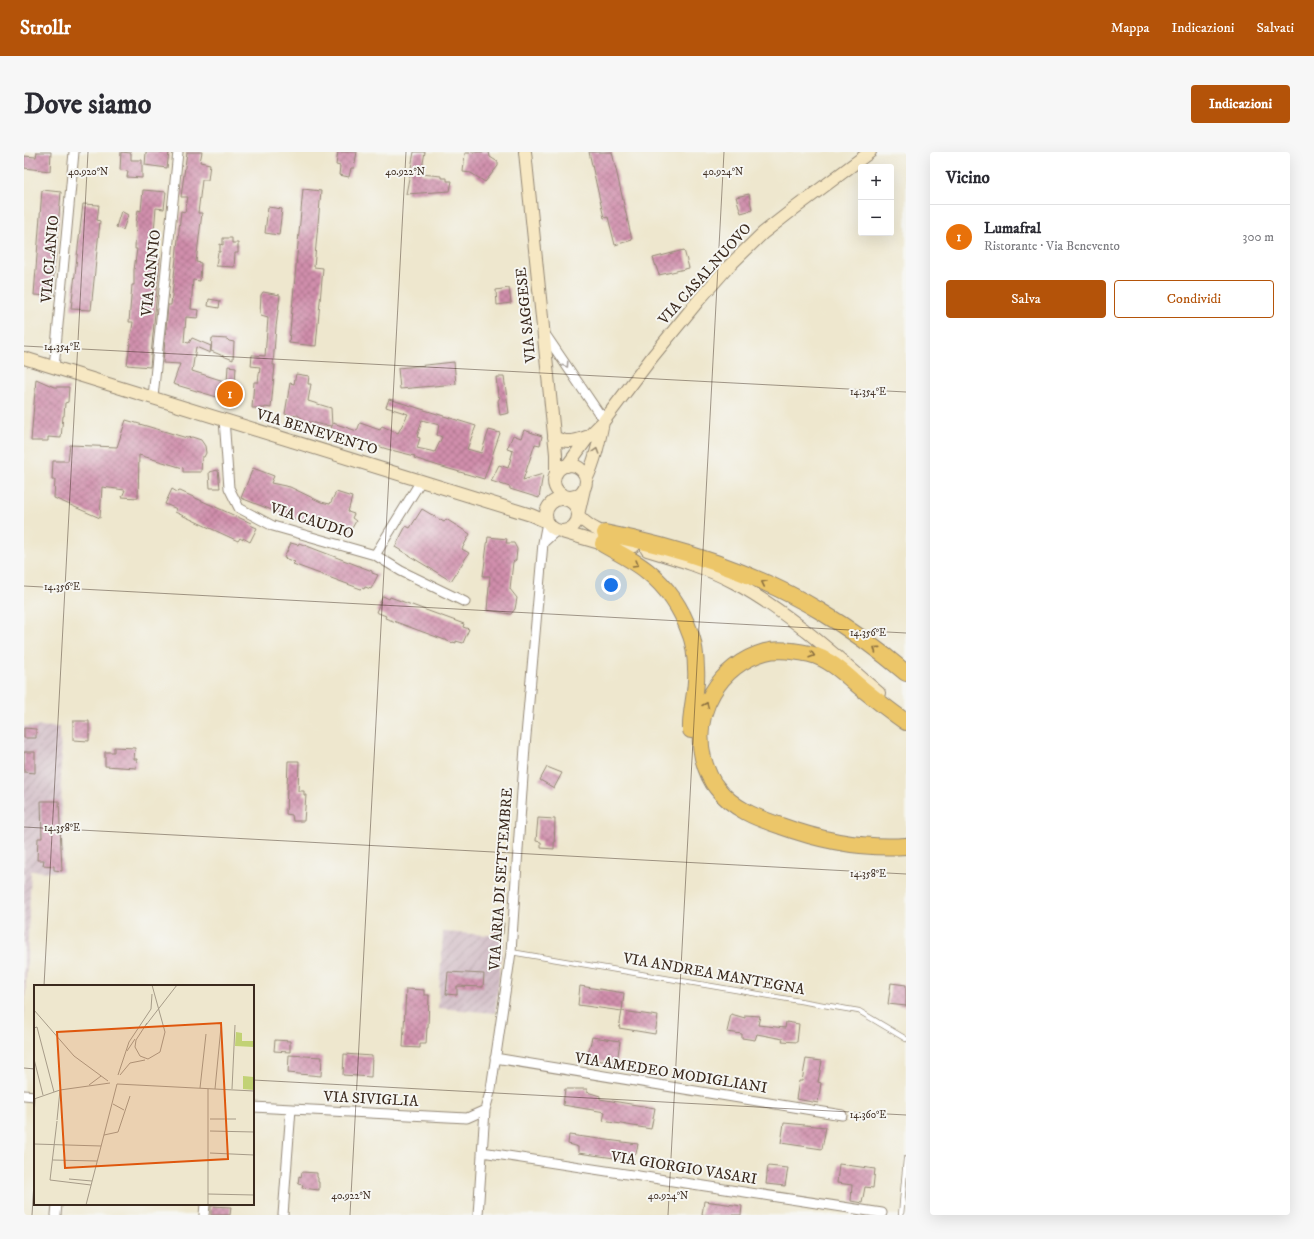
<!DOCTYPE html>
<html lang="it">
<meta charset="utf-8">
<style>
body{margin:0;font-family:"IM FELL DW Pica",serif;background:#f7f7f7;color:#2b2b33}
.controls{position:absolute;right:12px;top:12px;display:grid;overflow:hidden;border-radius:4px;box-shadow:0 4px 16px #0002}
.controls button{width:36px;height:36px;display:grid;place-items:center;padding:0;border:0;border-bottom:1px solid #e1e1e2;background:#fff;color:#2b2b33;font:20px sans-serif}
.you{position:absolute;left:587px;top:433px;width:14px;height:14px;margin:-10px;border:3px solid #fff;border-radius:50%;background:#1a73e8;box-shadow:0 0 0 6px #1a73e833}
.badge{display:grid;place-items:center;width:26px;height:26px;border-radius:50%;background:#b45309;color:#fff;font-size:13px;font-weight:700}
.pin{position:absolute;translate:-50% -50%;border:2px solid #fff;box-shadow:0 1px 4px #0006}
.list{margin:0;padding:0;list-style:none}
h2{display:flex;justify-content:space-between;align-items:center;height:52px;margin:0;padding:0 16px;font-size:17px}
h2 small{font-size:13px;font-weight:400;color:#7c7c81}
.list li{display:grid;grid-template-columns:26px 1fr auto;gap:12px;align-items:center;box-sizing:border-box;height:64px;padding:0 16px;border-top:1px solid #e1e1e2}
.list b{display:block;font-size:15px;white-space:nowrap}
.list p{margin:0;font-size:13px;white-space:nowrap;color:#7c7c81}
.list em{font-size:13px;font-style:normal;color:#7c7c81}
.actions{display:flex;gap:8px;padding:12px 16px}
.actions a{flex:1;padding:9px 0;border:1px solid #b45309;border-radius:4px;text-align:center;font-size:14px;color:#b45309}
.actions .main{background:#b45309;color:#fff}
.map{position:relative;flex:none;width:882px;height:1063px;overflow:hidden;border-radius:4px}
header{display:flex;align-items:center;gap:24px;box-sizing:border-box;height:56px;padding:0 20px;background:#b45309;color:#fff}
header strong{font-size:19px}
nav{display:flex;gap:22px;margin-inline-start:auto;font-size:14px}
.intro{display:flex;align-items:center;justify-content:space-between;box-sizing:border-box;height:96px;padding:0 24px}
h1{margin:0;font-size:28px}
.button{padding:10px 18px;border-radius:4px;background:#b45309;color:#fff;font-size:14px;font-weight:700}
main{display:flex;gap:24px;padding:0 24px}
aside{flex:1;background:#fff;border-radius:4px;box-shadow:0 4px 16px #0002}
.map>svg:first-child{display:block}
.industrial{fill:url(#industrial-furrows)}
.building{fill:url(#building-cross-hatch);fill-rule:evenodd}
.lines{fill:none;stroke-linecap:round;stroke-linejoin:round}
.lane-casing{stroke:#948876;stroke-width:6}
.street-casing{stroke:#948876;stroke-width:11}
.secondary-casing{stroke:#948876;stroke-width:14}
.highway-casing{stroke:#948876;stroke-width:18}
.lane{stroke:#fff;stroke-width:4.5}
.street{stroke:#fff;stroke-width:9}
.secondary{stroke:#f7e8c3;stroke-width:12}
.highway{stroke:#ecc669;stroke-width:16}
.oneway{stroke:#a79f9a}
.oneway2{stroke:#998970}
.oneway3{stroke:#8b7040}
.ticks{fill:none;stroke:#3b2a1e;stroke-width:1;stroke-opacity:0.45}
.labels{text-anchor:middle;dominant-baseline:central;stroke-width:4;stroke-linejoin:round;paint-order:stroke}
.street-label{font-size:15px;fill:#3b2a1e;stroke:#f6f6f2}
.inset-road{fill:none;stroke:#a69b88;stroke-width:1}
.view{fill:#df570d;fill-opacity:0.15;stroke:#df570d;stroke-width:2}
.inset-edge{fill:none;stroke:#3b2a1e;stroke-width:2}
.ticks-label{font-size:10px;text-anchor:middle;fill:#3b2a1e;stroke:#f6f6f2;stroke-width:4;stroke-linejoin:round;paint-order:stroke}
</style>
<header>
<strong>Strollr</strong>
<nav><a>Mappa</a><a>Indicazioni</a><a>Salvati</a></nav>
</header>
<div class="intro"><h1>Dove siamo</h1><a class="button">Indicazioni</a></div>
<main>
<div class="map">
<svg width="882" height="1063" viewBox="0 0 882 1063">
<defs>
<pattern id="industrial-furrows" width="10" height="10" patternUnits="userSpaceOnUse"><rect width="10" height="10" fill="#d2bdc6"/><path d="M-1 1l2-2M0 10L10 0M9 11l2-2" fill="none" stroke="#ac9aa0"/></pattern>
<pattern id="building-cross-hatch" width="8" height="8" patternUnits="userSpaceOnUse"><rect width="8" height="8" fill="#d08eac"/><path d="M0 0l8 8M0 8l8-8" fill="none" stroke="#aa748b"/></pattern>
</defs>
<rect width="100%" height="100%" fill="#f6f6f2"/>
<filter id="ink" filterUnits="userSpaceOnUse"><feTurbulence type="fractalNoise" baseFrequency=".025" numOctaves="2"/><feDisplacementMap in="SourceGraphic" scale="8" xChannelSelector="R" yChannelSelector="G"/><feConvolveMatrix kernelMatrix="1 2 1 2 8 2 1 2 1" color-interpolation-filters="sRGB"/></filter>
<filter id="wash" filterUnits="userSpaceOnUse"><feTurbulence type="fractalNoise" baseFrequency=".012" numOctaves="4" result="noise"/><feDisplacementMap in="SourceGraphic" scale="16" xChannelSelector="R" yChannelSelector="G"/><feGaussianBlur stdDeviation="0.9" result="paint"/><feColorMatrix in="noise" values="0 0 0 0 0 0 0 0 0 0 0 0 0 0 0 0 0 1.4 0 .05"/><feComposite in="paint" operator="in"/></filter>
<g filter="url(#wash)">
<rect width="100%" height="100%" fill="#eee7ce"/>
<!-- industrial -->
<path class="industrial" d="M0 574 36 575 39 720 7 719 0 872Z
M419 780 480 784 471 861 414 856Z"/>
<g id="blocks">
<!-- building -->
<path class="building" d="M13 0H27L26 19 0 16V4L12 5Z
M97 0 107 1V8H118V26L103 25 104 19 96 18Z
M122 0H145L143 16 121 13Z
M163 0H178L176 10 186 12 184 28H178L174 61H178L172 110 177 111 176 129 169 128 167 157 175 158 174 166 162 165 160 190 165 191 168 186 187 194 186 201 172 195 168 219 203 230 204 214 212 215 211 232 208 231 216 234 215 238 195 235 193 245 149 232 156 212 139 211 144 153H147L157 59 161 60 164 45H157Z
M314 0H333L330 16H327L325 25 315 23 316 14 312 13Z
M390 0H401L397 22 417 24V26H423V29H428L426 39 382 42Z
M447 0H465L466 5 474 10V14L461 30 447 21 439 20 441 1H446Z
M565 0H588L608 88 591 93 584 65 580 66Z
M279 37 297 39 290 115 299 116 292 194 265 191Z
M18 38 37 40 28 144 10 143Z
M119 38 142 40 140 57 132 56 128 104 136 105 126 215 103 213 109 170H105L108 133H110V118L113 97H111L112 71 114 58 117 59Z
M725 42 728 58 717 61 712 45Z
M59 52 75 53 73 68 76 69 67 158 47 157Z
M244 55 258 57 255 83 241 81Z
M97 59 104 63 99 78 92 75Z
M199 86H208V91H214V101H211L210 115 192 114 194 100H196V92L199 93Z
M660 98 665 116 635 123 629 106Z
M485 136 487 151 473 153 472 138Z
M239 140 256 143 252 175 249 213H251L247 256 241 255V256H228L230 230H234L236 215 227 214 228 203 241 204 244 166 237 164 236 162 237 143Z
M185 147 196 149 195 156 184 154Z
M188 186 203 187 205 189 210 190 209 208 187 199Z
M430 210 432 232 376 237 374 216Z
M272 222 285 224 284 232H287L284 249 307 256 308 274 298 273 288 270H282L274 263 267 264 261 262 266 231 270 232Z
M472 225H480L485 261 476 263 474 249 476 245 474 244Z
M12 227 30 235H45L44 250 41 251 40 264H39L37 286 24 285V289H7Z
M365 247 452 274 443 297 457 301 465 278 476 281 460 327 415 314 390 306 391 304 363 297 306 279 309 271 333 279 336 271 356 278 358 274 374 281 384 262 362 255ZM398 268 415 273 413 283 418 285 411 300 393 296 396 286 393 285Z
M102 268 163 286 168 285 177 288 181 294 182 301 180 305H178L177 320H159V316L115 303 114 346 98 345 101 338 78 335 76 366 30 346 31 328H28L29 309H44L46 293 93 295Z
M500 278 518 284 516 293 511 292 499 328 519 322 515 346 486 337V335L467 329 475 313 484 316 489 299 483 297 489 283 497 286Z
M229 316 250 324 247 331 266 335 297 350 306 352 312 340 328 345 324 360 330 362 328 366 332 369 327 378 292 364 289 374 217 346Z
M194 318 196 336H186L185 320Z
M148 337 153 340 156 339 227 371 226 373 233 376 226 390 219 386V388L216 386 214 389 151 360 153 357 141 352Z
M398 357 420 370 422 367 446 382 438 397 445 401 427 429 371 395 382 374 386 376Z
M464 385 483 387 482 391H490L493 397 492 408 489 410 486 437 493 446 491 457 487 462 463 458 466 424H459Z
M267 391 274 393 275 391 348 419V421L354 423 347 437 341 435 340 437 338 436 337 437 269 412 271 410 260 406Z
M359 444 365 447 366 445 440 472 439 475 445 477 439 491 432 489V491L429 490V491L361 466 362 464 352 460Z
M49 569H65V589L49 588Z
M0 576 12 577V586H0Z
M90 595 111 596 110 607H113L112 616 81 614V600H90Z
M0 600H11V621L0 620Z
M264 609H275L274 639H280V643H282L280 669H269L268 663 262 662Z
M523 615 538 621 530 636 516 628Z
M17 649H35L38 719 30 718V714L19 713 20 708H13L14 686H18Z
M514 666 531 667 530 697 517 696V690L512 689Z
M469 770 480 771 479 782 468 781Z
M424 820 460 822 459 835 433 834V843L422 842Z
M867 831 882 833V854L864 852Z
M556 834 600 841 598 859 554 853Z
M382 837 400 838V843H405L404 876H403L402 892H396V896L379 895Z
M598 859 634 864 631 882 595 876Z
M707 862 721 866V863L736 864 734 873 761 876 762 870 775 872 773 890 758 889 759 887 733 882 731 888 718 886V882L703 880Z
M568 885 596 889 593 911 563 907Z
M251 888 266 889V900L250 899Z
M320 902 348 904 347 925 319 923Z
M265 903 298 905 297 924 264 921Z
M782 907 798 909 794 930 797 931 794 951 772 947 775 929H778Z
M541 937H563V940L576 944V947L631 956 627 977 579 969 581 960 539 953Z
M760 971 802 975 798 997 757 991Z
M545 983 614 992 612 1002 600 1000 598 1007 554 1001V995L544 992Z
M815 1012 851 1017 849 1036 841 1035 838 1051 827 1049 828 1033 813 1031Z
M744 1014 764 1016 761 1034 742 1032Z
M278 1020 293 1021V1025L294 1026V1030H295V1038L278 1036 279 1033 274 1032 275 1024 277 1025Z
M680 1049 718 1054 717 1063H678Z
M187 1054 207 1055 206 1063H187Z"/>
</g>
</g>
<g filter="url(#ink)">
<use href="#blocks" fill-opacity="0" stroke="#948876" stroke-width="1"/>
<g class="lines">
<defs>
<path id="lane" d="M487 800 835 859 882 887
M877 1063 882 1007"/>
<path id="street" d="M521 182 574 260 581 266
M30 216 50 0
M129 245 154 0
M200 267 205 336 215 356 249 374 351 403 377 419 441 450
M519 391 532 379
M351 403 397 329
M471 906 818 963
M0 943 11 944
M229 955 443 966 461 958
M458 1000 858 1061
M32 1063 33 1052
M180 1063 181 1052
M259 1063 267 957
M454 1063 461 958 467 937 487 800 501 595 519 391 523 370"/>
<path id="secondary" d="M501 0 532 302V322
M0 206 507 363 523 370
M530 285C544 292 551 289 565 284
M530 329a16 16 0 1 1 32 0a16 16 0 1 1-32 0Z
M543 314 565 284 579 270 629 204 674 149 703 116 739 81 771 56 846 0
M562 328C571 309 575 290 579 270
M560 337 554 363C565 376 574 378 589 385
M522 363a16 16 0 1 1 32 0a16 16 0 1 1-32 0Z
M538 380 579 392 610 394
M623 398C653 407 683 416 711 431 764 460 810 502 855 541"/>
<path id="highway" d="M581 381C653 395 733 421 796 459 826 477 855 498 882 521
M579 392C593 400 611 409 623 419 643 435 658 458 666 481 670 490 672 507 672 517 674 538 666 558 667 578
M882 570C866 559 851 547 836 535 821 522 806 507 786 502 772 499 755 496 741 500 695 513 668 560 679 606 682 617 686 628 693 636 709 657 733 666 757 674 798 689 839 697 882 694"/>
</defs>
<!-- lane casing -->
<use href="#lane" class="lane-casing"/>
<!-- street casing -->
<use href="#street" class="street-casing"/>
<!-- secondary casing -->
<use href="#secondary" class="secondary-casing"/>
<!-- highway casing -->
<use href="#highway" class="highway-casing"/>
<!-- lane -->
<use href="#lane" class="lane"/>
<!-- street -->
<use href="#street" class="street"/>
<!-- secondary -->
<use href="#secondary" class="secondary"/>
<!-- highway -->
<use href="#highway" class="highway"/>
</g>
<!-- one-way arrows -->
<defs><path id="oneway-chevron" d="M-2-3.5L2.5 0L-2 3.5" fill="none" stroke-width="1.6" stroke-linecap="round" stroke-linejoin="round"/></defs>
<use class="oneway" href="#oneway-chevron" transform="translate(542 213) rotate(56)"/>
<use class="oneway2" href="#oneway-chevron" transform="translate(572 299) rotate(-73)"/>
<g class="oneway3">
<use href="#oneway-chevron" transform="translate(612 412) rotate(31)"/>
<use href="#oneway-chevron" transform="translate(740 431) rotate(-155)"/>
<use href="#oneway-chevron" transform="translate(852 497) rotate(-143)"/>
<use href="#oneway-chevron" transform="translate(788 503) rotate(17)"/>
<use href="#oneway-chevron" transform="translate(682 553) rotate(-67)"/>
</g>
</g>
<!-- ticks -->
<path class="ticks" d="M0 194 882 240M0 434 882 481M0 675 882 722M20 834 64 0M0 916 11 917M229 928 882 963M8 1063 11 1014M326 1063 382 0M644 1063 700 0"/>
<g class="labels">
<!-- street labels -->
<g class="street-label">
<text transform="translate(26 107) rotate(-85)">VIA CLANIO</text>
<text transform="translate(127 121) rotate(-84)">VIA SANNIO</text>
<text transform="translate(681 122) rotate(-48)">VIA CASALNUOVO</text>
<text transform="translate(502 163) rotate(-96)">VIA SAGGESE</text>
<text transform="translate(293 280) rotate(17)">VIA BENEVENTO</text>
<text transform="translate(288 369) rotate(18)">VIA CAUDIO</text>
<text transform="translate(477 727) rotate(-86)">VIA ARIA DI SETTEMBRE</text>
<text transform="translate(690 822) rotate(10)">VIA ANDREA MANTEGNA</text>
<text transform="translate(647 921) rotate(9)">VIA AMEDEO MODIGLIANI</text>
<text transform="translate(347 947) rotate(3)">VIA SIVIGLIA</text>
<text transform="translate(660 1016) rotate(9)">VIA GIORGIO VASARI</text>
</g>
</g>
<!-- overview -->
<g transform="translate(10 833)">
<rect width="220" height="220" fill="#eee7ce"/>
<path d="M202 47 208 48V56H220V62L201 61ZM209 91 220 92V105L209 104Z" fill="#c2d275"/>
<path class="inset-road" d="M0 25 40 71 74 96M113 38 102 55 101 62 106 71 114 74 126 67 131 47 118 0M112 40 143 0M0 43 3 42 20 107M93 66 101 54M0 74 9 110M84 90 95 57 117 24 118 9M86 90 96 78 111 75M83 99 220 106M55 100 67 91M166 103 172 49M174 104V220M181 104 187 42M198 104 201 40M0 114 26 105 76 98M79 119 90 125M0 133 1 113M176 134H202M23 135 26 105M23 136 16 195 57 200M176 146 220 147M70 150 84 147 96 111M0 159 67 161M176 168 220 170M19 175 63 176M35 194 58 196M174 209 220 210M52 220 83 99"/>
<path class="view" d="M187 38 194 174 31 183 23 47Z"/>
<rect width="220" height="220" class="inset-edge"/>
</g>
<g class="ticks-label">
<text x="64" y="23">40.920°N</text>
<text x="381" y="23">40.922°N</text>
<text x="699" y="23">40.924°N</text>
<text x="38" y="198">14.354°E</text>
<text x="844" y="243">14.354°E</text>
<text x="38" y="438">14.356°E</text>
<text x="844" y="484">14.356°E</text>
<text x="38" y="679">14.358°E</text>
<text x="844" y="725">14.358°E</text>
<text x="844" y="966">14.360°E</text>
<text x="327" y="1047">40.922°N</text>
<text x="644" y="1047">40.924°N</text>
</g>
</svg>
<div class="controls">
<button>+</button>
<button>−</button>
</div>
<div class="you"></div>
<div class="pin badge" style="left:206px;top:242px;background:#e8710a">1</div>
</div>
<aside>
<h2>Vicino<small></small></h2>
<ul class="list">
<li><span class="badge" style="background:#e8710a">1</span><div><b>Lumafral</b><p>Ristorante · Via Benevento</p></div><em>300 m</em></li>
</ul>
<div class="actions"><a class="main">Salva</a><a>Condividi</a></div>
</aside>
</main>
